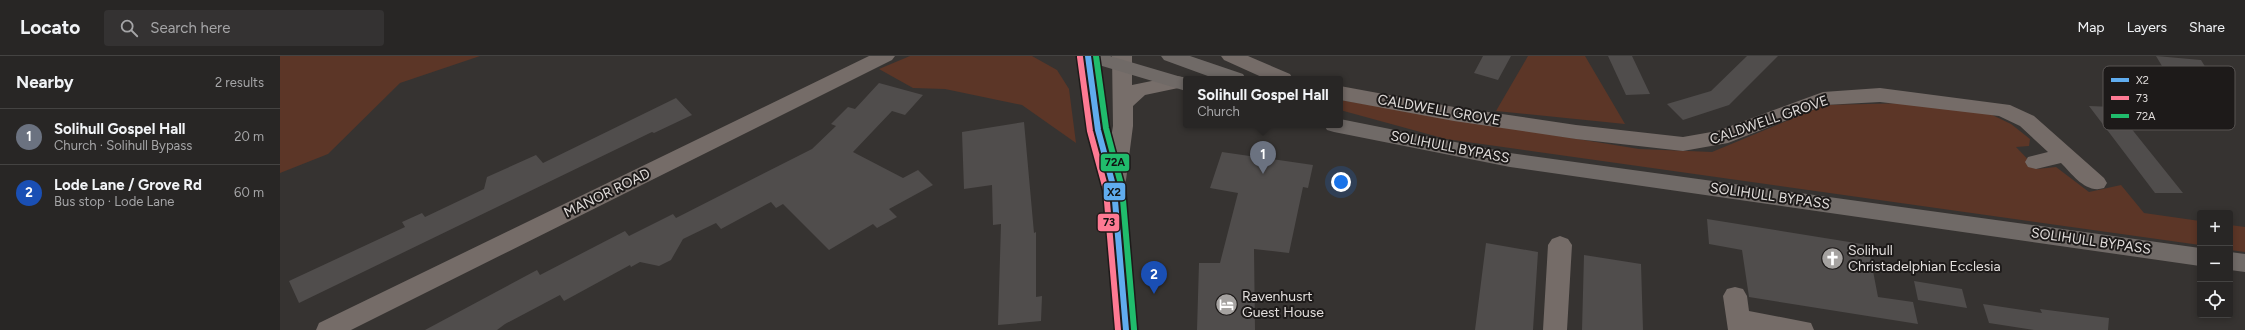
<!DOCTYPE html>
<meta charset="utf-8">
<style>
body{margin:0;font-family:Figtree,sans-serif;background:#343232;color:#f1f3f6}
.controls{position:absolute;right:12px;bottom:12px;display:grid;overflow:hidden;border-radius:4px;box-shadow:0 2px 6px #0003}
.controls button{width:36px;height:36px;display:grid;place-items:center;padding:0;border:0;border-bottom:1px solid #444342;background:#282625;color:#f1f3f6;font:20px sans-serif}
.you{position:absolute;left:1061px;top:126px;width:14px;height:14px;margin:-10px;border:3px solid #fff;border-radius:50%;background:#1a73e8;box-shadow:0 0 0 6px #1a73e833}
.badge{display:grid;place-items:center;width:26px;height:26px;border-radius:50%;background:#95b2f1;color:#fff;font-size:13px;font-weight:700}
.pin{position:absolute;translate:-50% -33px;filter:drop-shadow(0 1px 2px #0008)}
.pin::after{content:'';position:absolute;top:21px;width:14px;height:12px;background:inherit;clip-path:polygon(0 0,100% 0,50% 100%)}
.popup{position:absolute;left:903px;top:20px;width:160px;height:52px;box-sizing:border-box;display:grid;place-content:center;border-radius:4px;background:#282625;filter:drop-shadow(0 1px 3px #0005);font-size:13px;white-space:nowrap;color:#a5a5a7}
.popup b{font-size:15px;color:#f1f3f6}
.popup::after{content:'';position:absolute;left:50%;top:100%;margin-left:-8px;border:8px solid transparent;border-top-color:#282625}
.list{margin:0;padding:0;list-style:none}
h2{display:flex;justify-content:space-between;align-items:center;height:52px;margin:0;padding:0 16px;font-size:17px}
h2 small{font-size:13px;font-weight:400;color:#a5a5a7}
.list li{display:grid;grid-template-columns:26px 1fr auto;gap:12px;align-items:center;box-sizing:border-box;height:56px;padding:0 16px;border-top:1px solid #444342}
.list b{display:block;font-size:15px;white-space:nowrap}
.list p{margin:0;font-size:13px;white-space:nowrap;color:#a5a5a7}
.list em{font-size:13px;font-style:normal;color:#a5a5a7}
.icon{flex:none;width:22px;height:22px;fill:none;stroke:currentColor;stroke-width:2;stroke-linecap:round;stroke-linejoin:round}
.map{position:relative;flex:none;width:1965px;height:274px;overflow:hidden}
header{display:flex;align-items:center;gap:24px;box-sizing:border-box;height:56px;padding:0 20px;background:#282625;border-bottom:1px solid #444342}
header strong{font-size:19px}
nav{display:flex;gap:22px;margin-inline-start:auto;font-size:14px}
.search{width:280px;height:36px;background:#343232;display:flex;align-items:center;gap:10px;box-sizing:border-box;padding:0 14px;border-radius:4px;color:#a5a5a7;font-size:15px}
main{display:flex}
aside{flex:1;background:#282625}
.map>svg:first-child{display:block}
.green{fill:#5c3627}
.building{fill:#504d4c}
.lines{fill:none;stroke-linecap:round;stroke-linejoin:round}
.street{fill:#756c68;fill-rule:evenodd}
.secondary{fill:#776e6a;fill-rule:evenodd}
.highway{fill:#706a67;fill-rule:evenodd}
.bus-1-casing{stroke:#1d1a19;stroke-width:9}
.bus-2-casing{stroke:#1d1a19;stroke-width:9}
.bus-3-casing{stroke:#1d1a19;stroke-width:9}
.bus-1{stroke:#60acee;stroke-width:6}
.bus-2{stroke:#fe7a93;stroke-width:6}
.bus-3{stroke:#20bc6c;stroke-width:6}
.labels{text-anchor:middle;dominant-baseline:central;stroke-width:4;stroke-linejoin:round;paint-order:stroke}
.street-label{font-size:14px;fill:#e1dddb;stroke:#1d1a19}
.poi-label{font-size:14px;fill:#e1dddb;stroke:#1d1a19;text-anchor:start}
.key{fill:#1d1a19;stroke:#585453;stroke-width:1}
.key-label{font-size:11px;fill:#e1dddb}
.line-badge{stroke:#1d1a19;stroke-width:1.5}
.pale-badge-label{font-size:11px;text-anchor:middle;font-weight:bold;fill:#111}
</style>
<header>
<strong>Locato</strong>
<div class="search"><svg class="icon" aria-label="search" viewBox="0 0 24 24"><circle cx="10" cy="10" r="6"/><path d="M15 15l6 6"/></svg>Search here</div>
<nav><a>Map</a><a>Layers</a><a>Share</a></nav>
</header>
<main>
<aside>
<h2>Nearby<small>2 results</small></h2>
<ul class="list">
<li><span class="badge" style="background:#6b7280">1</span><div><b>Solihull Gospel Hall</b><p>Church · Solihull Bypass</p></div><em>20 m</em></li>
<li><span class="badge" style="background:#1a4fb4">2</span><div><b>Lode Lane / Grove Rd</b><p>Bus stop · Lode Lane</p></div><em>60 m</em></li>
</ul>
</aside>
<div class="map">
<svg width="1965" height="274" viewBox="0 0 1965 274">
<rect width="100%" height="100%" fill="#363331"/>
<!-- green -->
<path class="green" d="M0 0H200L120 27 48 98 0 117Z
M630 0H752L777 14 789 33 796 87 742 49 665 33 633 32 599 13Z
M1248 0H1305L1345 68 1216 55Z
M1060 44 1359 93 1432 96 1545 49 1629 47 1708 57 1731 68 1750 83 1749 90 1736 91 1757 113 1776 111 1809 136 1841 129 1864 157 1920 165V189L1166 83 1060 54Z
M1950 169 1965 171V196L1950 194Z"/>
<!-- building -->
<path class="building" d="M1203 0H1231L1218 24 1194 17Z
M1328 0H1352L1370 38 1346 39Z
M1467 0H1498L1449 49 1403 64 1387 48 1431 35Z
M1876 0 1921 4 1953 56 1906 50Z
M599 27 643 39 625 59 612 55 573 96 623 122 638 114 653 129 609 153 617 161 597 172 593 168 549 194 503 148 496 152 491 146 441 173 436 167 403 183 391 204 379 210 360 206 351 211 350 209 284 245 280 239 225 268 217 274H145L257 214 260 219 345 175 349 180 393 158 396 162 532 93 556 70 551 68 568 51 575 53Z
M396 42 412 59 374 77 372 76 19 247 9 225 125 171 122 166 142 157 145 161 204 133 207 121 256 99 263 107Z
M1809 50 1834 51 1903 137H1875Z
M744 66 754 177 756 176V241L762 240 761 265 718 269 721 168 713 169 712 129 684 133 682 76Z
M942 96 1033 109 1028 132 1023 131 1009 197 974 193 975 274H917L919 207H940L958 137 930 132Z
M1427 163 1588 189 1598 241 1633 246 1638 268 1469 241 1462 194 1429 188Z
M1206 187 1258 196 1253 274H1195Z
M1304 199 1361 208 1363 274H1302Z
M1634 225 1682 233 1687 252 1638 244Z
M1703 248 1762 257 1760 253 1829 262 1828 274H1754L1709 267Z"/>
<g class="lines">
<!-- street -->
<path class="street" d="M589 0H615L612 4 71 274H36L39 267Z
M941 0H968L1010 18 1013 23H986L944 4Z
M1060 30 1174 51 1296 69 1403 81 1437 75 1543 36 1600 32 1730 49 1754 60 1824 122 1827 127 1824 132C1806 138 1793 119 1781 107L1756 113 1748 111 1745 106 1748 101 1768 96 1740 70 1719 60 1600 46 1545 49 1448 87 1403 95 1296 83 1174 65 1060 44Z
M1280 180 1288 183 1292 189 1287 274H1263L1268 189 1272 183Z
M1455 231 1463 233 1467 240 1469 255 1531 267 1534 274H1448L1443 240 1447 233Z"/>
<!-- secondary -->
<path class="secondary" d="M798 0H818L831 82 833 70 832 0H852V29L896 20 903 21 906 26 903 31 865 39 853 50V70L846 124 844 128 858 274H834L823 133 808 74Z"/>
<!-- highway -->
<path class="highway" d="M799 0H830L908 23H906V35L802 4Z
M881 0H910L963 18 966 23H936L884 4Z
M1060 63 1230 97 1920 192V210L1230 111 1054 76 1047 74 1044 69H1060Z
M1950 196 1965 198V216L1950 214Z"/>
<defs>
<path id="bus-1" d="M808 0 818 74 834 133 846 274"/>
<path id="bus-2" d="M800 1 810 75 826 134 838 274"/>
<path id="bus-3" d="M816 0 826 72 842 132 854 273"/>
</defs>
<!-- bus-1 casing -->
<use href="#bus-1" class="bus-1-casing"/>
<!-- bus-2 casing -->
<use href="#bus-2" class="bus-2-casing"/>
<!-- bus-3 casing -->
<use href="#bus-3" class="bus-3-casing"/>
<!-- bus-1 -->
<use href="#bus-1" class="bus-1"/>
<!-- bus-2 -->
<use href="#bus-2" class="bus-2"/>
<!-- bus-3 -->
<use href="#bus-3" class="bus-3"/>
</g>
<!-- icons -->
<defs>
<symbol id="church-disc" viewBox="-11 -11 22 22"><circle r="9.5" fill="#a5a2a0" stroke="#1d1a19"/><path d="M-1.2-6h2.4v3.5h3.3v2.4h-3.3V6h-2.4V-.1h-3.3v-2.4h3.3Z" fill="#fff"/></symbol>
<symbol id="hotel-disc" viewBox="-11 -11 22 22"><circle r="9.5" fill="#a5a2a0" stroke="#1d1a19"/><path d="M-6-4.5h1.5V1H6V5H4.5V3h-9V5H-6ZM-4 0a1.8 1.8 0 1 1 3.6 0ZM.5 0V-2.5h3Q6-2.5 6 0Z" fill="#fff"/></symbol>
</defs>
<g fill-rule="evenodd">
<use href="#church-disc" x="1540" y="190" width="25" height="25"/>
<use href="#hotel-disc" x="934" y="236" width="25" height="25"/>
</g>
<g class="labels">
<!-- street labels -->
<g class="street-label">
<text transform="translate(1159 54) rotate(10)">CALDWELL GROVE</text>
<text transform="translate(1489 64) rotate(-19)">CALDWELL GROVE</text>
<text transform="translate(1170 91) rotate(11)">SOLIHULL BYPASS</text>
<text transform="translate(327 137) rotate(-26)">MANOR ROAD</text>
<text transform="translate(1490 140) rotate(8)">SOLIHULL BYPASS</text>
<text transform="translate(1811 185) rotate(8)">SOLIHULL BYPASS</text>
</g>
<!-- poi labels -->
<g class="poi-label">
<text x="1568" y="194">Solihull<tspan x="1568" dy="16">Christadelphian Ecclesia</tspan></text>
<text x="962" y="240">Ravenhusrt<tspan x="962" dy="16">Guest House</tspan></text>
</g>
</g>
<!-- legend -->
<rect x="1823" y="10" width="132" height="64" rx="6" class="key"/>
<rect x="1831" y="22" width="18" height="4" fill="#60acee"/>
<rect x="1831" y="40" width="18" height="4" fill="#fe7a93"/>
<rect x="1831" y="58" width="18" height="4" fill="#20bc6c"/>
<g class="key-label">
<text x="1856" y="28">X2</text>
<text x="1856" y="46">73</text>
<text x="1856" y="64">72A</text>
</g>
<g class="line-badge">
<rect x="820" y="97" width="30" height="19" rx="4" fill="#20bc6c"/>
<rect x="823" y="126" width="23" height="19" rx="4" fill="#60acee"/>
<rect x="817" y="157" width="23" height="19" rx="4" fill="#fe7a93"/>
</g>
<g class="pale-badge-label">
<text x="835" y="110">72A</text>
<text x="834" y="140">X2</text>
<text x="829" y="170">73</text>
</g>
</svg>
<div class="controls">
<button>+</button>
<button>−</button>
<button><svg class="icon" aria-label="locate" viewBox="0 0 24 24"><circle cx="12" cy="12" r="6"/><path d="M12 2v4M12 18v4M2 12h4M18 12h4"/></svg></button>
</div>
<div class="you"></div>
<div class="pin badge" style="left:983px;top:118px;background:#6b7280">1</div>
<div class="popup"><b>Solihull Gospel Hall</b>Church</div>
<div class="pin badge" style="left:874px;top:238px;background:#1a4fb4">2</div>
</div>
</main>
